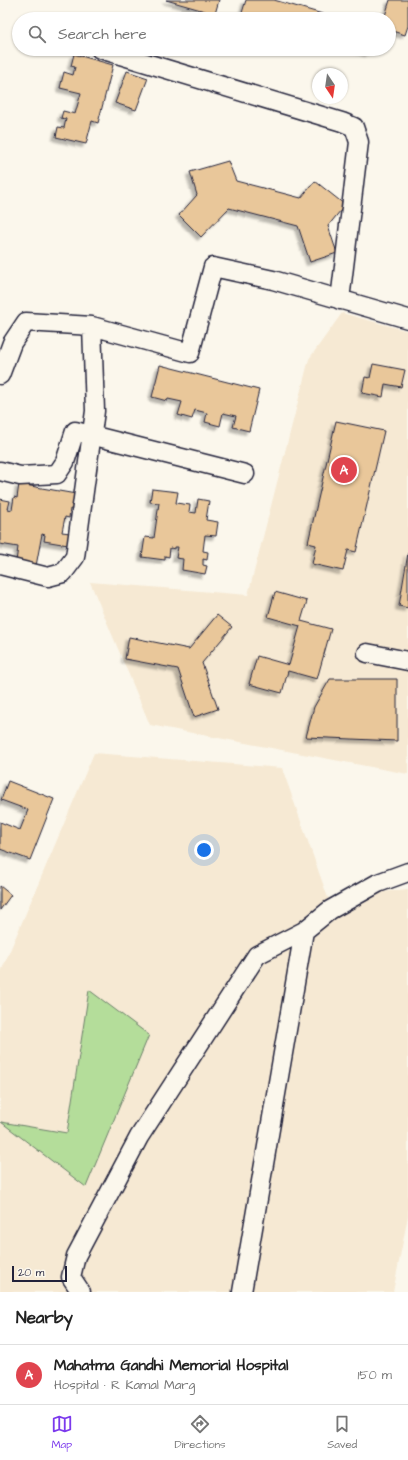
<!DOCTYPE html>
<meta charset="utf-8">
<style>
body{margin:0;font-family:"Architects Daughter",sans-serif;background:#f2f2f2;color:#222}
.compass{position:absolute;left:312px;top:68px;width:36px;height:36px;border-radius:50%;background:#fff;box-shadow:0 1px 3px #0004;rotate:167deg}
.scale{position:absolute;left:12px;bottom:10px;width:55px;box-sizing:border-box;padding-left:4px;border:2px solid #22223b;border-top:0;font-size:11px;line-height:14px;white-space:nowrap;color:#22223b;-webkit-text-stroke:3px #fbf7ec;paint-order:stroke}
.you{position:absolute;left:204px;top:850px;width:14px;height:14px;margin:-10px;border:3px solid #fff;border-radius:50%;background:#1a73e8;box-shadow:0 0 0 6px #1a73e833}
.badge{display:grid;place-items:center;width:26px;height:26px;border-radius:50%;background:#7c3aed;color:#fff;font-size:13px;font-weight:700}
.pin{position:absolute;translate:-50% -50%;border:2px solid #fff;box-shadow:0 1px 4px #0006}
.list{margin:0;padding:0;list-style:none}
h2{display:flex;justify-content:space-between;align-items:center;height:52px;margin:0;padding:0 16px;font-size:17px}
h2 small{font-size:13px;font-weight:400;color:#767676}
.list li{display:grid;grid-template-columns:26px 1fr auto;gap:12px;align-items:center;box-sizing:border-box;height:60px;padding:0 16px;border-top:1px solid #e0e0e0}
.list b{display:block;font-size:15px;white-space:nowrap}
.list p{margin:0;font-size:13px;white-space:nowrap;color:#767676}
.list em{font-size:13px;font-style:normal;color:#767676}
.icon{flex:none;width:22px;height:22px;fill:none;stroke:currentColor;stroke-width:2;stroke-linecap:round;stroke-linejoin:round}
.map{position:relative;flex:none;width:408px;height:1292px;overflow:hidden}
.search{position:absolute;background:#fff;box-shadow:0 1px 3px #0004;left:12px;right:12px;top:12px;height:44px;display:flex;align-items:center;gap:10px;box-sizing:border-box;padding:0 14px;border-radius:22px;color:#767676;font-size:15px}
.sheet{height:112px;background:#fff}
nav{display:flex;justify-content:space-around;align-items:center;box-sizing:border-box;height:56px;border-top:1px solid #e0e0e0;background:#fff;font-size:11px;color:#767676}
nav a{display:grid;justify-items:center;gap:2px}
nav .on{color:#7c3aed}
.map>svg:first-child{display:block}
.built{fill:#f6e9d3}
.green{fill:#b4dd9a;stroke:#6b806a}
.building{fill:#e9c79a;stroke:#22223b;filter:url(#shadow)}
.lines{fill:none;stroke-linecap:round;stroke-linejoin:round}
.minor-casing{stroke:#22223b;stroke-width:21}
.minor{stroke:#fbf7ec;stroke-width:18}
</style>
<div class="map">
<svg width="408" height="1292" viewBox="0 0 408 1292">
<defs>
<filter id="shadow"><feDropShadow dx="-3.5" dy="3.5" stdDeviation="1" flood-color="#0004"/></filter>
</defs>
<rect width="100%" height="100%" fill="#fbf7ec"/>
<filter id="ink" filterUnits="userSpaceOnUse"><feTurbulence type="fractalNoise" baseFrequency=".025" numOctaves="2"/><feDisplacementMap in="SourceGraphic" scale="8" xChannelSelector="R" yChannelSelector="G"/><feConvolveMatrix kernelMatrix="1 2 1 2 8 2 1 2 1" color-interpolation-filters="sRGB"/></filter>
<g filter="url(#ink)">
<!-- built -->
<path class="built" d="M342 313 408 331V774L150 725 90 582 248 595 309 359Z
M94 753 282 768 328 898 408 889V1216L393 1292H0V974Z"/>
<!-- green -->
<path class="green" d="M89 990 149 1035 86 1187 1 1122 67 1133Z"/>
<!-- building -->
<path class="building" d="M166 0H219L215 14Z
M246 0H274L340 19H251L241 16Z
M390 0H408V26L405 35 389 30V19H384Z
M356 49H370L369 53Z
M74 54 113 65 98 123 92 121 86 144 56 137 58 127 64 128 66 119 61 118 63 111 75 114 81 93 60 88 64 72 73 75 75 67 71 66Z
M127 71 148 78 136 110 115 103Z
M228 161 236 181 301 198 315 181 344 204 345 205 328 226 337 253 310 262 298 226 229 208 201 237 179 215 197 195 190 172Z
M373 364 405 370 401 387 385 384 383 397 362 393 365 377 370 378Z
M160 365 259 390 249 431 233 427 236 416 223 413 220 426 205 422 207 413 195 410 192 419 178 415 182 402 168 399 167 401 152 397Z
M336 421 384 431 356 552 348 550 343 571 312 564 316 545 308 543Z
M19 484 76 494 73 510 70 509 69 518 65 517 62 532 70 533 68 545 44 541 45 535 42 534 36 566 16 562 18 547 0 544V499L10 501 8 509 12 510 14 497 17 498Z
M152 489 178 492 176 503 190 505 189 512 196 513 198 499 209 501 206 520 218 522 216 536 205 535 203 551 208 552 207 560 203 559V565L207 566 205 574 182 570 183 559 176 558 178 547H175V549L170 548 169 557 165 556V560L142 557 145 537 154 538 159 503 150 502Z
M408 553V608L399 606Z
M275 592 307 601 301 621 331 629 317 679 288 671 282 693 249 684 257 656 289 665 300 626 268 617Z
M217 615 232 627 202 663 218 709 194 717 178 669 125 659 129 637 189 649Z
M330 679H397V741L306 737 314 707Z
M8 781 54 799 30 860 0 849V822L20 830 28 810 1 800Z
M0 886 11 895 0 910Z"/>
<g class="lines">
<defs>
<path id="minor" d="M100 49 342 122 354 127 359 142 340 300
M0 375 12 343 26 322 92 326
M0 471 20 476 57 474 65 462 75 431 245 474
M0 565 48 577 63 573 75 557 95 411 92 326 190 353 213 267 273 280 408 319
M367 653 408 661
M81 1292 71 1277 76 1256 139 1137 257 955 304 931 330 910 378 883 408 872
M242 1292 304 931"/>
</defs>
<!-- minor casing -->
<use href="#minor" class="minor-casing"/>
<!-- minor -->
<use href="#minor" class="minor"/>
</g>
</g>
</svg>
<svg class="compass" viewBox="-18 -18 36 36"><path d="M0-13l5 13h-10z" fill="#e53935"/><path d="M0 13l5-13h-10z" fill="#767676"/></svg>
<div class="scale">20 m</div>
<div class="you"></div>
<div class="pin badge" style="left:344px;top:470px;background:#e0444e">A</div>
<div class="search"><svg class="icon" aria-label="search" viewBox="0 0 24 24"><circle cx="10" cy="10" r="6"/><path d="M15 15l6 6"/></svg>Search here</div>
</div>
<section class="sheet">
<h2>Nearby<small></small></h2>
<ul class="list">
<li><span class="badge" style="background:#e0444e">A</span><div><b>Mahatma Gandhi Memorial Hospital</b><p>Hospital · R Kamal Marg</p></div><em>150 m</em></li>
</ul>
</section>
<nav>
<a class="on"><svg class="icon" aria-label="map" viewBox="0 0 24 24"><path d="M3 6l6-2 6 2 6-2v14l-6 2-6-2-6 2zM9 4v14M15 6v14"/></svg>Map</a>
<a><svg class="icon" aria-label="directions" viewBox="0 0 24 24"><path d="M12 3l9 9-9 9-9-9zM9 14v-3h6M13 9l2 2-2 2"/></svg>Directions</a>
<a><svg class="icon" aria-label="saved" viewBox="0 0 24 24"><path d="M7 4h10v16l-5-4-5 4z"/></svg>Saved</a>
</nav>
